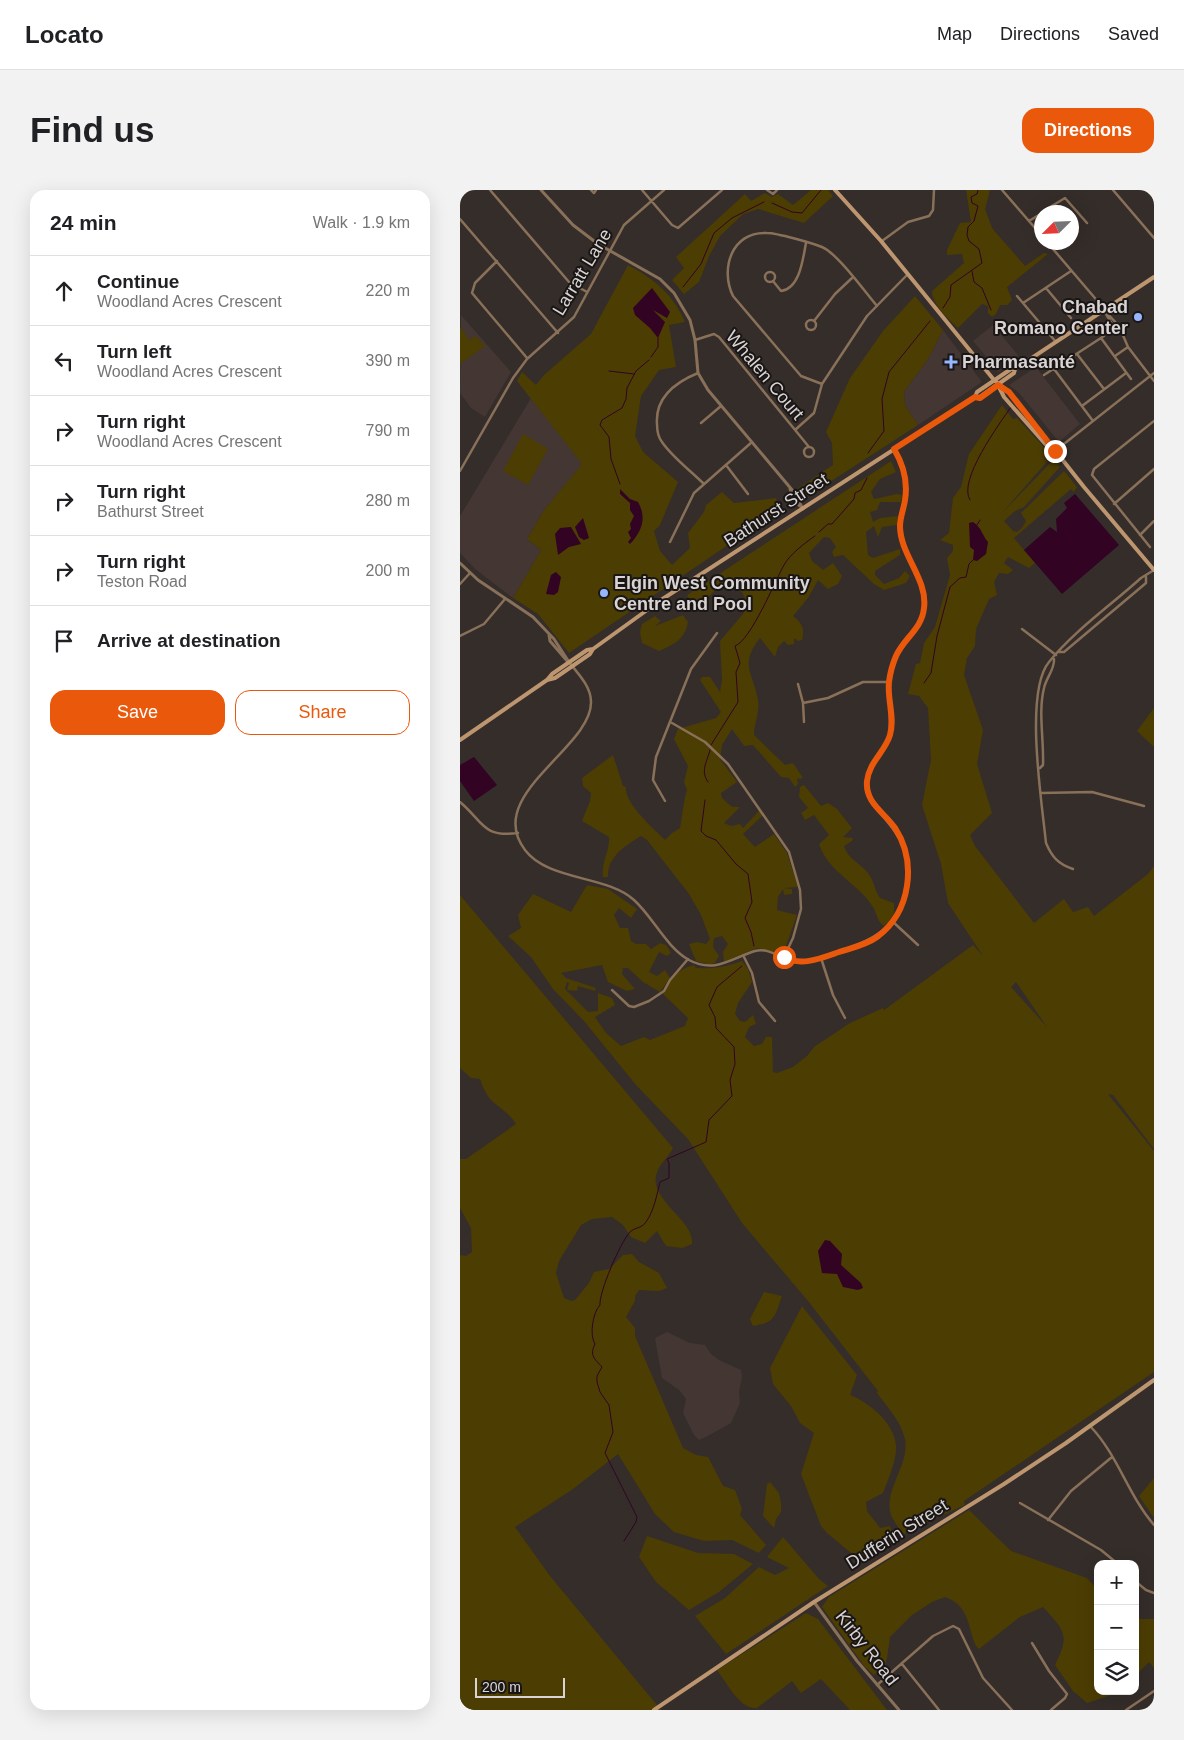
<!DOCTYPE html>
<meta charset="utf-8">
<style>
body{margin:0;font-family:Arial,sans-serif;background:#f2f2f2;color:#202124}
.controls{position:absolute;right:15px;bottom:15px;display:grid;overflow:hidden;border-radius:10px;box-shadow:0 5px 20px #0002}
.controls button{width:45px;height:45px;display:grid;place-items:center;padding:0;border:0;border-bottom:1px solid #e0e0e0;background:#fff;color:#202124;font:25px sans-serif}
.compass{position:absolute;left:574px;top:15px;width:45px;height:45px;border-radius:50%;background:#fff;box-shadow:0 5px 20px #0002;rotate:246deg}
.scale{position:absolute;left:15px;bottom:12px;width:90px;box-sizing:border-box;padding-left:5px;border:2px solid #d9d4d3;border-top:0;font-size:14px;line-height:18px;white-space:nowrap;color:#d9d4d3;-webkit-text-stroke:4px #191615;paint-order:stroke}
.stop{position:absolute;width:15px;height:15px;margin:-11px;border:4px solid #ea580c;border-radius:50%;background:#fff}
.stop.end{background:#ea580c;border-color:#fff;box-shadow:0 1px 5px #0008}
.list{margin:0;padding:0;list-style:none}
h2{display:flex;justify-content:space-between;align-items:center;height:65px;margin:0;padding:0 20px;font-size:21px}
h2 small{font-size:16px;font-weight:400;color:#757577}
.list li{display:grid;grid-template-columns:32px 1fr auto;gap:15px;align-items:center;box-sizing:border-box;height:70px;padding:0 20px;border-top:1px solid #e0e0e0}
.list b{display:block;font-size:19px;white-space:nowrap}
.list p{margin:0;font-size:16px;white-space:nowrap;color:#757577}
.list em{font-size:16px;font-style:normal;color:#757577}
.actions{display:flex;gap:10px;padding:15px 20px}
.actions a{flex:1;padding:11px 0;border:1px solid #ea580c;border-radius:15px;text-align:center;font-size:18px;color:#ea580c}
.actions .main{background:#ea580c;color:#fff}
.icon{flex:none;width:28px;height:28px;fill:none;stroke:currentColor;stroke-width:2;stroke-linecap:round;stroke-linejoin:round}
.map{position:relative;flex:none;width:694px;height:1520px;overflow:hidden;border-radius:15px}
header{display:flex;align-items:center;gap:30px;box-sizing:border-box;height:70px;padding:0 25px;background:#fff;border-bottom:1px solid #e0e0e0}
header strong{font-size:24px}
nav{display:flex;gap:28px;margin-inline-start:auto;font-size:18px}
.intro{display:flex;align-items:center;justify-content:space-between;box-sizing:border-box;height:120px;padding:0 30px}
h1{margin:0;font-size:35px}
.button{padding:12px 22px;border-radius:15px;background:#ea580c;color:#fff;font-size:18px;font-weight:700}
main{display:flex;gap:30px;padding:0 30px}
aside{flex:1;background:#fff;border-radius:15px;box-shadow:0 5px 20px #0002}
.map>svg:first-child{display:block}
.built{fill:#443632}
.green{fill:#4c3d03;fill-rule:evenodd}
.water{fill:#320322}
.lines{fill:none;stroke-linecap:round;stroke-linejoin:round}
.stream{stroke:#320322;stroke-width:1}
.minor{stroke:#897059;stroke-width:2.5}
.tertiary{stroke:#897059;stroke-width:3}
.secondary{stroke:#bd956f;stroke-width:4}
.route{stroke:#ea580c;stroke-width:6}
.poi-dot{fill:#96b6fd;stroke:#191615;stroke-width:2}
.labels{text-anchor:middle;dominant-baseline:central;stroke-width:4;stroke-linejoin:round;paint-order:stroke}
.street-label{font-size:18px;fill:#d9d4d3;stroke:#191615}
.poi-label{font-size:18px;font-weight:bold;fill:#d9d4d3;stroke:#191615;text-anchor:start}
</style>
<header>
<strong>Locato</strong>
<nav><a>Map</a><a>Directions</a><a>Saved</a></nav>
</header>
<div class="intro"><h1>Find us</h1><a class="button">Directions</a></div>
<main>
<aside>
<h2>24 min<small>Walk · 1.9 km</small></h2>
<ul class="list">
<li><svg class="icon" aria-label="ahead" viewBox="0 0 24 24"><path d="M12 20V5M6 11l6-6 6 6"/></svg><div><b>Continue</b><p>Woodland Acres Crescent</p></div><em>220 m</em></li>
<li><svg class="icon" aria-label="left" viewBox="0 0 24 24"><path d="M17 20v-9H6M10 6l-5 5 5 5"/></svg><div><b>Turn left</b><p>Woodland Acres Crescent</p></div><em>390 m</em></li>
<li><svg class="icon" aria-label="right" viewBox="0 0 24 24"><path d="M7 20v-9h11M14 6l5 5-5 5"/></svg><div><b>Turn right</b><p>Woodland Acres Crescent</p></div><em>790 m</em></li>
<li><svg class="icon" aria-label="right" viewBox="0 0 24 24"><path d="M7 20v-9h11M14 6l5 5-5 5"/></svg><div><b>Turn right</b><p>Bathurst Street</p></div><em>280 m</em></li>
<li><svg class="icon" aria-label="right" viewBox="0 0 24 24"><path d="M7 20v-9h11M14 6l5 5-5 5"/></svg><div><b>Turn right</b><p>Teston Road</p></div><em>200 m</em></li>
<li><svg class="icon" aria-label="arrive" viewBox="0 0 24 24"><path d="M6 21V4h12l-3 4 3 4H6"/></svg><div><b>Arrive at destination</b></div></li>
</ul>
<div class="actions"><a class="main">Save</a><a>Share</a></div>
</aside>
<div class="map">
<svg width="694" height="1520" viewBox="0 0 694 1520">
<rect width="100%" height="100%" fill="#342d2a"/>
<!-- built -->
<path class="built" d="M1 125 51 182 25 227 11 218 0 203Z
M533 135 558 165 539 182 513 151Z
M483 140 522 192 458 235 445 215 444 202 468 169Z
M576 177 620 234 599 252 560 204 549 195Z
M71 208 123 274 84 320 67 349 81 360 53 408 15 379 0 363V326Z
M207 1142 230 1153 245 1155 251 1164 259 1170 281 1180 282 1187 279 1202 280 1213 271 1233 244 1248 239 1250 234 1245 223 1223 226 1209 219 1200 202 1188 195 1148Z"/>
<!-- green -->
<path class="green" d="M351 0H368L373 6 344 33 298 19 283 24 260 46 249 66 239 92 224 104 212 90 224 78 216 67 285 4 291 11 305 3 312 7 318 4 333 15Z
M506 0H530L525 19 532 38 565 76 584 63 588 64 547 97 552 110 547 115H540L536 124 532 127 528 123V116L522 114 498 138C489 129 472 115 472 101L504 73 502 64 487 65V60L500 33 511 32Z
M168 75C194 89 213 104 225 132L209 135 216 177 199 180 181 206 175 246 183 262 218 292 200 335 194 341 200 361 212 375 230 358 228 343 244 322 246 315 262 302 274 313 316 308 321 319 109 463 78 424 53 408 81 360 67 349 84 320 122 274 57 191 62 182 76 195 84 185 131 144Z
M455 106 483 140 468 169 444 202 445 215 458 235 348 306 337 299 373 275 372 253 366 242 390 188 423 141Z
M0 137 10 150 16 146 25 156 0 174Z
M542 215 553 229 557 228 592 266 542 323 594 269 600 277 564 317 555 321 544 331 553 341 557 342 562 338 566 331 561 323 604 281 617 297 614 302 611 299 554 348 575 373 569 378 548 367 544 373 553 380 548 384 539 383 534 392 537 405 529 409 516 439 515 456 507 468 504 485 523 540 517 574 532 623 510 645 515 656 574 733 604 709 613 722 628 717 634 726 688 684 694 676V959L653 905 648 904 694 961V1182L504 1311 505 1315 451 1339 443 1345C440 1339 434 1332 431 1325 423 1300 450 1275 445 1249 441 1231 427 1217 417 1203L418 1201 348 1111 282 1033 228 949 176 895 124 831 93 799 71 767 48 746 61 738 58 725 73 704 111 722 127 695 148 699 177 719 171 728 159 718 154 725 160 738H168L171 751 176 754H186L191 759 200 753 206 755 211 763 207 766 199 762 189 782 197 786 205 780 210 788 200 802 183 792 168 778H163L162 784 175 799 167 801 148 792 142 775 101 783 106 788 136 798 135 801 118 796 117 801 107 800 109 793 107 792 105 799 128 822 138 821V803L152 808 155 815 135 827 146 843 161 856 184 847 190 850 225 836 228 828 203 804C209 789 218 779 234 775L236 778C253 779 266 777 282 771L288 779 292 792 278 813 275 824 280 831 285 832 293 825 296 834 289 837 285 847 294 856 302 854 306 847H312L313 882 317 883 333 877 347 866 354 857 390 833 423 818 424 820 513 755 523 766 488 713 481 674 462 615 471 570 468 518 459 506 448 504 456 474 460 473 464 453 475 437 490 385 487 368 493 361V355L480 350 489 343 493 308 501 297 509 264ZM556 792 587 837 551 797Z
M63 244 88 259 68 295 43 281Z
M431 271 436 282 420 289 411 302 414 309 437 304 442 305 441 312H420L417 320 410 322 413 332 420 328 438 326 437 335 422 337 418 347 414 336 406 342 408 365 413 368 440 359V365L415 381V385L424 394 439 388 445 381 450 386 446 393 424 400 414 394 383 365 374 367 372 362 376 357 370 348 364 347 349 363 352 371 363 380 373 373 382 386 378 394 368 399 358 390 348 408 333 426C342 433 345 439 342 450L338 451 334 448V454L328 455 324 451 318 457 315 467 300 448C279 475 293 482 298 510 300 522 294 534 294 545L325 575 333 573 343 588 337 589 338 594 335 597 329 588 321 587 293 555 284 556 272 539 262 555 260 569 277 592 261 603 262 608 272 617H280L264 633 271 636 280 634 283 638 300 620 302 626 283 644 295 657 314 644 327 663 338 697 324 698 332 699V704L324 705 323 699 318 707 317 720 337 725 323 764 297 758 264 772 263 762 268 754 262 746 254 748 253 757 259 766 255 773 249 775 236 771 229 754 237 752 246 754 250 749 241 725 229 704 187 650 181 646C166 655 147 667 148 687H143C141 672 150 661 149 647L122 631 130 611 131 603 123 596 122 588 153 565 163 596 166 597C164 613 194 639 205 650L212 643 220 638C222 628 224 608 227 600L224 592 228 576 214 549 218 539 256 528 261 522 240 490 242 487H250L260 502 262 490 260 451 283 424 288 415 282 402 265 395 253 402 242 415 232 414 227 405Z
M223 425 228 432C225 449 215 454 199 461L182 453 180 442 182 434 195 426 201 431 195 436Z
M694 518V557L677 541Z
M344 595 361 616 368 613 377 619 392 638 383 647 393 648 392 651 384 656C388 670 403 674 410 686 414 692 415 701 420 708L434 713V727L424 736C417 732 417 723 413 717 398 693 368 682 359 654L369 645 354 625 345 630 341 623 348 618 339 607 340 597Z
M0 705 213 958C209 966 201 973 198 980 184 1008 235 1029 232 1054L222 1058 206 1056 197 1041 185 1053 171 1047 163 1035 152 1027 132 1029 121 1035 99 1071 96 1083 104 1108 111 1111 115 1110 129 1093 134 1082 149 1079 163 1065 172 1064 179 1072 199 1083 207 1098 199 1101 179 1100 175 1106V1111L166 1127 175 1138V1146L223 1258 236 1265 248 1267 263 1296 275 1300 282 1319 280 1325 306 1355 299 1363 272 1350 244 1351 214 1342 195 1324 158 1264 113 1299 55 1337 90 1386 201 1520H0V1065L6 1066 12 1062 11 1038 0 1018V969H6L56 934C42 913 29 918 20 889L11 888 0 878Z
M304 1102 322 1106C315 1125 316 1133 293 1136L290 1129Z
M342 1116 397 1185 390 1205C411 1213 439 1237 436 1262 434 1276 428 1290 423 1303L406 1312 407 1321 420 1338 430 1336 435 1352 402 1372 367 1343 361 1336 341 1284 354 1243 340 1233 331 1216 313 1194 310 1178Z
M694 1288V1328L679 1306Z
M310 1292 319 1303 321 1313V1322L316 1329 314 1338 303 1326 307 1294Z
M509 1320 551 1361 627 1388 638 1400V1501H659L657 1503 627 1513 613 1501 595 1475C610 1445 605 1441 583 1417L560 1427 519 1459C508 1451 514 1416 485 1407L472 1412 452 1425 430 1447 427 1469 424 1476 414 1485 404 1476 362 1417 369 1407Z
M187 1346 238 1363 274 1364 293 1374 259 1402 229 1420 196 1392 179 1367Z
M323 1347 359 1389 368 1396 266 1464 235 1426 265 1408 299 1377 315 1385 329 1378 307 1367Z
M346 1423 358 1429 427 1520H390L361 1489 341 1503 332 1491 297 1518C280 1520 267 1493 257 1480Z
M675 1429H694V1478L689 1472 675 1486Z"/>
<!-- water -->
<path class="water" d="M192 98 210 122 207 128 193 120 205 132 198 148 190 138 175 125 173 118Z
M160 299 170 309 178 312C187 328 182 341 170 354L168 352 171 348 168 342 171 339 170 334 174 326 170 320V313L160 304Z
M615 304 659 355 602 404 564 360 590 337 597 342 596 329 607 318 604 313Z
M123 328 129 348 124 350 119 347 115 337Z
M513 332C522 338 522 345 528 352L526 364 517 371 513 370 514 360 510 357 509 333Z
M111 337 121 354 109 357 98 365 95 344 100 338Z
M96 382 101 387 98 402 94 405 86 404 91 385Z
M14 567 37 595 14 611 0 591V575Z
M365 1050 370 1051 382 1064 381 1075 401 1093 403 1098 398 1100 383 1097 377 1084 362 1083 358 1061Z"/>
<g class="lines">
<!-- stream -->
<path class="stream" d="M312 13 332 22 342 23 361 0
M512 81 514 92 522 98 531 120
M223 97 241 74 254 43 272 28 304 12
M483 118 490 107 491 95 522 73 519 59 509 51 507 45 508 37 514 31 518 16 512 13 511 7 517 4 518 0
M191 167 198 157V148
M149 181 174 184
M408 263 424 241 422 209 429 182 470 131
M160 294 151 269 149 247 140 235 142 230 162 218 166 209 167 198 176 181 189 170
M510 310C497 291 540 233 551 217
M517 335 520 330
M359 342 368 334H372L394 309 395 303 401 300 407 288
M464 493 471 483 477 446 490 397 500 388 506 387 509 374 513 370
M251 555 278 512 276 482 280 473 275 456C291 450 315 391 324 375 330 364 345 353 355 346
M248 592C240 581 247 572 250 560
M245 610 241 641 246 646 256 650 276 674 288 684 292 712 285 728 291 742 294 756
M164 1351 176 1332 177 1327 145 1263 153 1242 149 1215 140 1202 137 1192V1186L142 1177C135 1169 129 1166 135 1154 129 1145 133 1122 140 1115 139 1102 160 1053 170 1042 175 1037 181 1039 186 1032 194 1021 197 1004 200 992L209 988V973L207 969 246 952 249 930 272 906 270 890 275 874 274 857 256 838 255 827 249 815 257 797 282 776"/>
<!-- minor -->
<path class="minor" d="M30 0 109 92 127 102
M131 0 134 3 136 0
M182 0 212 35 218 38 262 0
M307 0 313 4 317 0
M542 0 582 46
M653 0 694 48
M582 22 605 8 627 33
M0 29 98 143
M569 31 582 23
M422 51 448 32 469 26 473 20 474 0
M587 52 640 114 655 139 660 142
M37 71 15 93 12 103 67 168
M305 87a5 5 0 1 1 10 0a5 5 0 1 1-10 0Z
M313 91 321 101C340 99 343 68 346 53
M586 98 611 128
M557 106 596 152
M563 113 611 81
M645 121 659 136 668 157 694 191
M346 135a5 5 0 1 1 10 0a5 5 0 1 1-10 0Z
M354 131 375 104 392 88
M641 148 671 189
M235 150 254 144 259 147 349 257
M617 164 644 199
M655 166 668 157
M594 179 633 231
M238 183C216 192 195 207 197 234 197 240 198 247 202 252 213 268 230 280 244 294
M584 185 644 146
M362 194 341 186 273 106C260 80 271 41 307 43 317 43 352 53 362 57 377 63 405 102 417 116
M622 216 666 183
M241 233 261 216
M335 240 354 223 362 194 407 126 447 85
M344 262a5 5 0 1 1 10 0a5 5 0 1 1-10 0Z
M595 261 694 183
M266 275 288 304
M0 281 53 188 67 169 114 127 164 35 204 0
M654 314 694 279
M680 345 694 331
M210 352 234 303 292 252
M690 357 632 285 634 279 694 231
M0 394 10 383
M562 439 596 465
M0 446 24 434 45 409
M599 462H604L686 393V387
M109 472C118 484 131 496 131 512 132 558 23 605 65 660 88 691 147 685 174 710 193 727 206 757 229 770 255 784 272 768 295 761 309 757 321 769 334 771 346 774 361 768 373 764 413 750 440 739 448 693 457 637 401 626 408 584 411 569 426 559 430 544 435 527 427 509 429 492 429 485 433 476 435 470 442 449 464 438 464 415 465 387 441 365 440 338 440 328 444 319 445 309 448 292 443 274 433 259
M338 494 343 513 368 508 403 492H429
M343 513 344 532
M212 533 245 552 268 574 329 662 340 700 341 719 333 748 324 767
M580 578 583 575C584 550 578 522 584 498 586 488 595 479 594 469
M581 603 632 602 684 616
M205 611 193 590 196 567 231 479 257 443
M0 612C23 631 22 648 58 643
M613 679C598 674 592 667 586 653 582 613 564 502 589 472 614 441 650 416 681 388L694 380
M432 731 458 755
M284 767 292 783 299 812 315 831
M361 768 373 805 385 828
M152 800 169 816 174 817 189 811 204 801 210 790 228 769
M630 1236C658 1265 668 1305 694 1335
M560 1313 641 1360 658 1374
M588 1330 611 1301 652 1267
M675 1391 686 1400 694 1403
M572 1453 589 1481 607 1504 605 1508 591 1520
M442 1474 479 1520
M417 1495 473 1446 493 1436 499 1439 523 1488 552 1520
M666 1520 694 1501"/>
<!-- tertiary -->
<path class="tertiary" d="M81 0 113 35 138 54 200 89 214 103 230 130 235 150 238 183 248 200 333 301 343 319
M330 299 336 313 343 318
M0 373 18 390 73 427 94 449 109 472
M89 445 90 451 108 472
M354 1412 397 1471 439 1520"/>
<!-- secondary -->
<path class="secondary" d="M375 0 421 51 534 190 549 202 624 297 694 380
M538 195 544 207 588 257 592 258
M515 207 517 202 551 179H555L694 87
M87 490 95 488 130 464 133 459
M0 550 87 490 92 484 127 460 133 459 201 410 515 207H520L554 183 555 179
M194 1520 354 1412 544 1294 606 1253 694 1190"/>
</g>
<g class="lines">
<!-- route -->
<path class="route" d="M324 767C341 777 362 768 379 762 391 758 406 755 417 747 451 722 457 672 435 638 424 622 405 613 407 591 409 572 425 562 430 545 435 527 427 509 429 492 430 484 433 473 436 466 444 448 462 439 464 418 468 389 440 365 440 336 440 327 444 318 445 310 448 292 443 274 434 259L515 207 520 208 538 195 549 202 595 261"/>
</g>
<!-- markers -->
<g class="poi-dot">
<circle cx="678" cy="127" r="5"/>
<path d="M488.5 164.5h5v5h5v5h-5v5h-5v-5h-5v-5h5z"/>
<circle cx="144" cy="403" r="5"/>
</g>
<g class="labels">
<!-- street labels -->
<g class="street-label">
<text transform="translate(122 82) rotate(-59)">Larratt Lane</text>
<text transform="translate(305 185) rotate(50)">Whalen Court</text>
<text transform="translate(316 320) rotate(-33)">Bathurst Street</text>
<text transform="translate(437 1344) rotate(-32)">Dufferin Street</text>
<text transform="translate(407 1458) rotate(52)">Kirby Road</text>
</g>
<!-- poi labels -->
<g class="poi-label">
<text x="668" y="117" text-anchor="end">Chabad<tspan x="668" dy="21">Romano Center</tspan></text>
<text x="502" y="172">Pharmasanté</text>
<text x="154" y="393">Elgin West Community<tspan x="154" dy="21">Centre and Pool</tspan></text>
</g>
</g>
</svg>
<div class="controls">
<button>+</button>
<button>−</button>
<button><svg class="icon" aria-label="layers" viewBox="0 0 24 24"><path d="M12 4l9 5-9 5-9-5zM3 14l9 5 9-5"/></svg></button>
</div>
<svg class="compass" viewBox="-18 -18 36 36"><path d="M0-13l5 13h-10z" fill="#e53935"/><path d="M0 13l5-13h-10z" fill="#757577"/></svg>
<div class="scale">200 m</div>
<div class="stop" style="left:324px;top:767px"></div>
<div class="stop end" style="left:595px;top:261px"></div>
</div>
</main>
